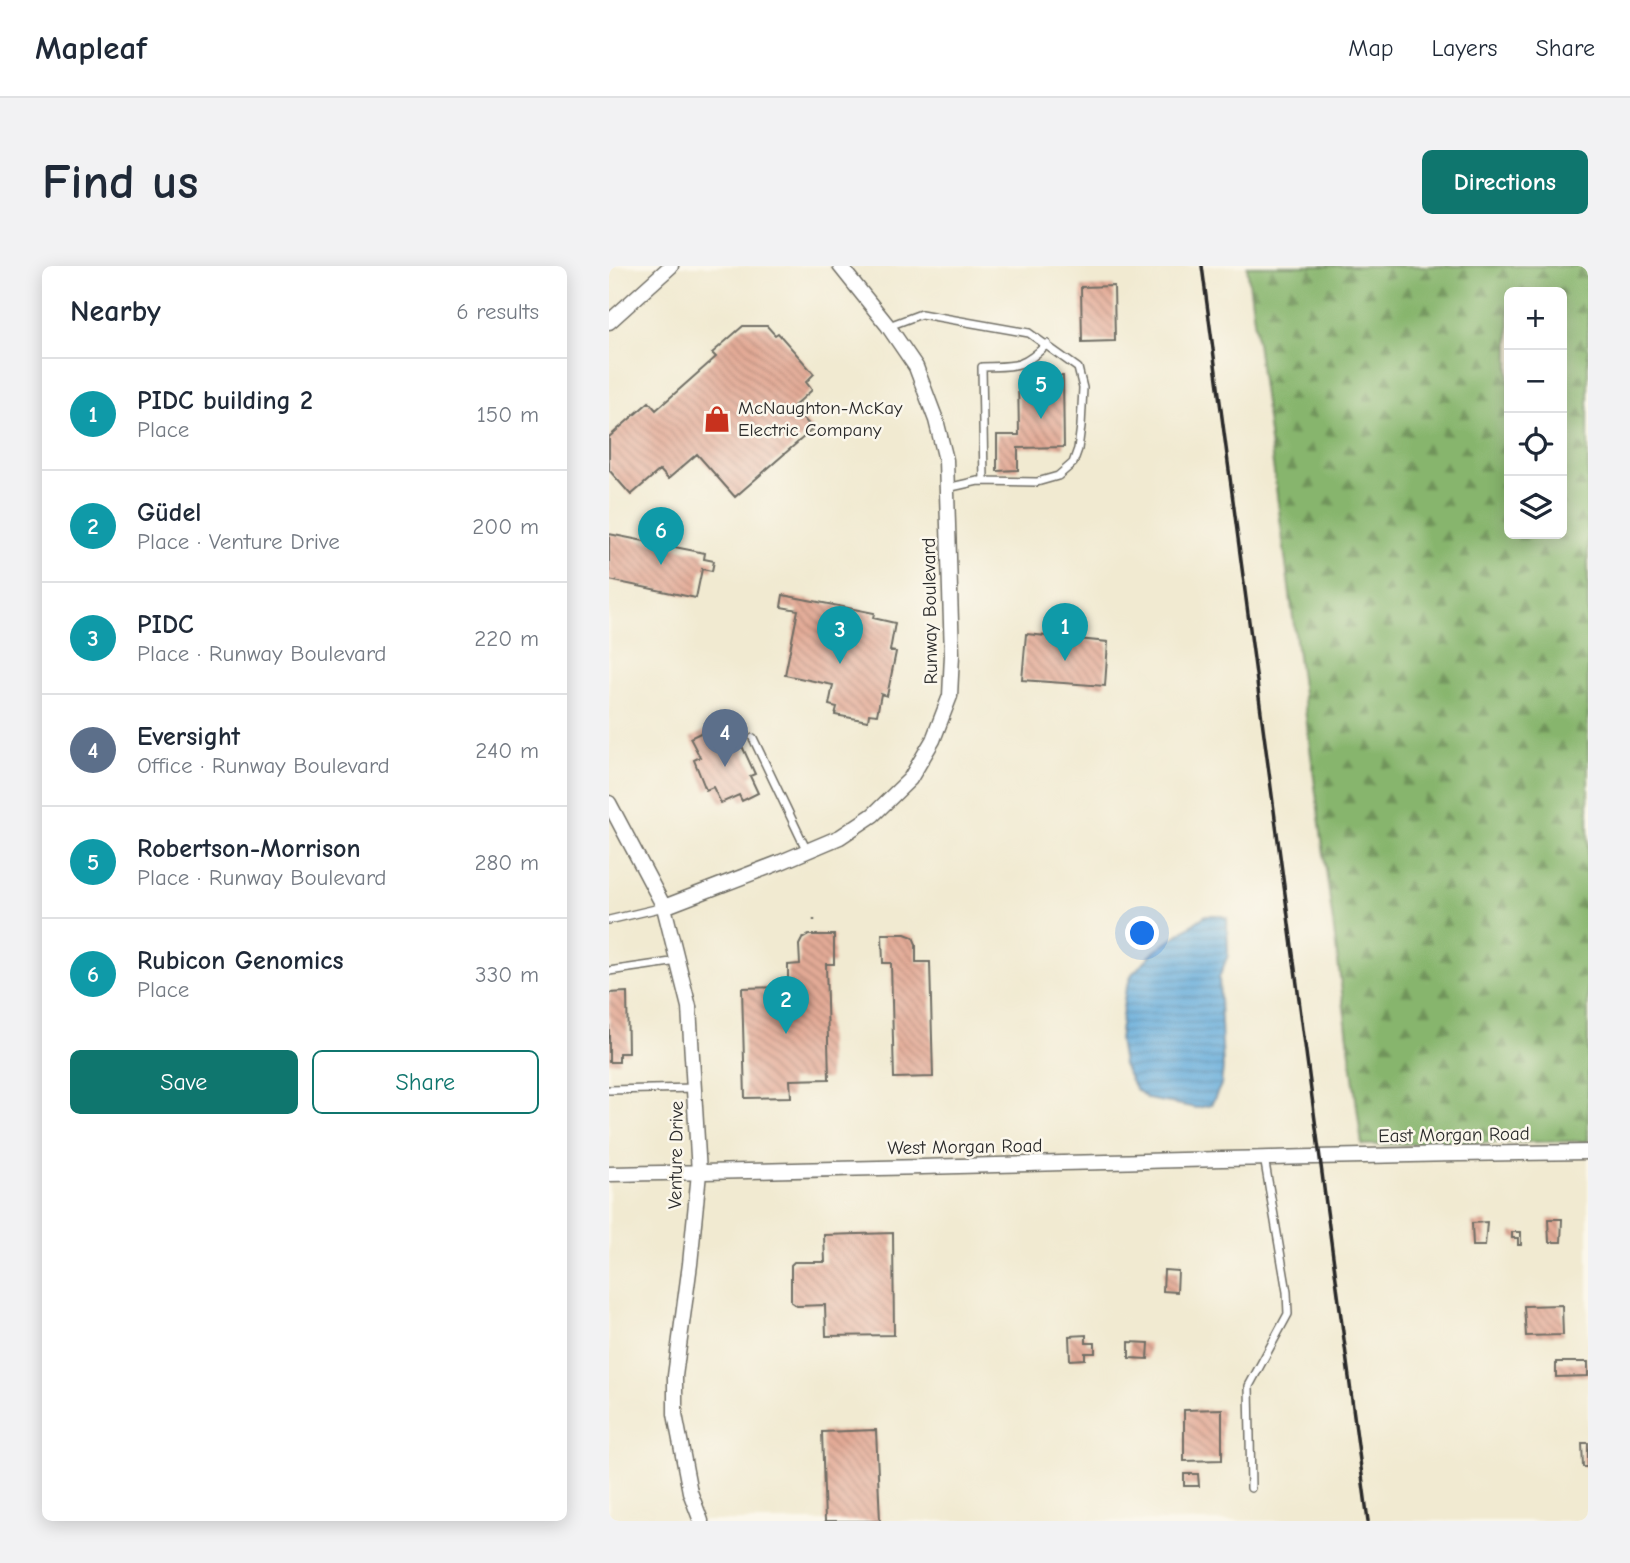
<!DOCTYPE html>
<meta charset="utf-8">
<style>
body{margin:0;font-family:"Comic Neue",sans-serif;background:#f2f2f3;color:#1f2937}
.controls{position:absolute;right:21px;top:21px;display:grid;overflow:hidden;border-radius:10px;box-shadow:0 4px 18px #0003}
.controls button{width:63px;height:63px;display:grid;place-items:center;padding:0;border:0;border-bottom:2px solid #e0e1e3;background:#fff;color:#1f2937;font:35px sans-serif}
.you{position:absolute;left:534px;top:668px;width:24px;height:24px;margin:-18px;border:5px solid #fff;border-radius:50%;background:#1a73e8;box-shadow:0 0 0 10px #1a73e833}
.badge{display:grid;place-items:center;width:46px;height:46px;border-radius:50%;background:#0f766e;color:#fff;font-size:23px;font-weight:700}
.pin{position:absolute;translate:-50% -58px;filter:drop-shadow(0 2px 4px #0008)}
.pin::after{content:'';position:absolute;top:37px;width:24px;height:21px;background:inherit;clip-path:polygon(0 0,100% 0,50% 100%)}
.list{margin:0;padding:0;list-style:none}
h2{display:flex;justify-content:space-between;align-items:center;height:91px;margin:0;padding:0 28px;font-size:30px}
h2 small{font-size:23px;font-weight:400;color:#747a83}
.list li{display:grid;grid-template-columns:46px 1fr auto;gap:21px;align-items:center;box-sizing:border-box;height:112px;padding:0 28px;border-top:2px solid #e0e1e3}
.list b{display:block;font-size:26px;white-space:nowrap}
.list p{margin:0;font-size:23px;white-space:nowrap;color:#747a83}
.list em{font-size:23px;font-style:normal;color:#747a83}
.actions{display:flex;gap:14px;padding:21px 28px}
.actions a{flex:1;padding:16px 0;border:2px solid #0f766e;border-radius:10px;text-align:center;font-size:24px;color:#0f766e}
.actions .main{background:#0f766e;color:#fff}
.icon{flex:none;width:38px;height:38px;fill:none;stroke:currentColor;stroke-width:2;stroke-linecap:round;stroke-linejoin:round}
.map{position:relative;flex:none;width:979px;height:1255px;overflow:hidden;border-radius:10px}
header{display:flex;align-items:center;gap:42px;box-sizing:border-box;height:98px;padding:0 35px;background:#fff;border-bottom:2px solid #e0e1e3}
header strong{font-size:33px}
nav{display:flex;gap:38px;margin-inline-start:auto;font-size:24px}
.intro{display:flex;align-items:center;justify-content:space-between;box-sizing:border-box;height:168px;padding:0 42px}
h1{margin:0;font-size:49px}
.button{padding:18px 32px;border-radius:10px;background:#0f766e;color:#fff;font-size:24px;font-weight:700}
main{display:flex;gap:42px;padding:0 42px}
aside{flex:1;background:#fff;border-radius:10px;box-shadow:0 4px 18px #0003}
.map>svg:first-child{display:block}
.forest{fill:url(#forest-firs);stroke:#59704c;stroke-width:2;fill-rule:evenodd}
.water{fill:url(#water-rules);stroke:#486b82;stroke-width:2}
.building{fill:url(#building-back-hatch)}
.lines{fill:none;stroke-linecap:round;stroke-linejoin:round}
.lane-casing{stroke:#706e65;stroke-width:10}
.street-casing{stroke:#706e65;stroke-width:17}
.path{stroke:#706e65;stroke-width:2.5;stroke-dasharray:2 5;stroke-linecap:butt}
.lane{stroke:#fff;stroke-width:7}
.street{stroke:#fff;stroke-width:14}
.rail{stroke:#2b2b2b;stroke-width:3.5}
.labels{text-anchor:middle;dominant-baseline:central;stroke-width:5;stroke-linejoin:round;paint-order:stroke}
.poi-label{font-size:19px;fill:#2b2b2b;stroke:#fbf7ec;text-anchor:start}
.street-label{font-size:19px;fill:#2b2b2b;stroke:#fbf7ec}
</style>
<header>
<strong>Mapleaf</strong>
<nav><a>Map</a><a>Layers</a><a>Share</a></nav>
</header>
<div class="intro"><h1>Find us</h1><a class="button">Directions</a></div>
<main>
<aside>
<h2>Nearby<small>6 results</small></h2>
<ul class="list">
<li><span class="badge" style="background:#0f9aa8">1</span><div><b>PIDC building 2</b><p>Place</p></div><em>150 m</em></li>
<li><span class="badge" style="background:#0f9aa8">2</span><div><b>Güdel</b><p>Place · Venture Drive</p></div><em>200 m</em></li>
<li><span class="badge" style="background:#0f9aa8">3</span><div><b>PIDC</b><p>Place · Runway Boulevard</p></div><em>220 m</em></li>
<li><span class="badge" style="background:#5c6f8a">4</span><div><b>Eversight</b><p>Office · Runway Boulevard</p></div><em>240 m</em></li>
<li><span class="badge" style="background:#0f9aa8">5</span><div><b>Robertson-Morrison</b><p>Place · Runway Boulevard</p></div><em>280 m</em></li>
<li><span class="badge" style="background:#0f9aa8">6</span><div><b>Rubicon Genomics</b><p>Place</p></div><em>330 m</em></li>
</ul>
<div class="actions"><a class="main">Save</a><a>Share</a></div>
</aside>
<div class="map">
<svg width="979" height="1255" viewBox="0 0 979 1255">
<defs>
<pattern id="forest-firs" width="22" height="20" patternUnits="userSpaceOnUse" patternTransform="scale(1.75)"><rect width="22" height="20" fill="#87b56d"/><path d="M5 1l3.5 6h-7zM16 11l3.5 6h-7z" fill="#6f935a"/></pattern>
<pattern id="water-rules" width="6" height="5" patternUnits="userSpaceOnUse" patternTransform="scale(1.75)"><rect width="6" height="5" fill="#64abda"/><path d="M0 2.5h6" fill="none" stroke="#538bb1"/></pattern>
<pattern id="building-back-hatch" width="6" height="6" patternUnits="userSpaceOnUse" patternTransform="scale(1.75)"><rect width="6" height="6" fill="#e3aa96"/><path d="M-1 5l2 2M0 0l6 6M5-1l2 2" fill="none" stroke="#b88b7b"/></pattern>
</defs>
<rect width="100%" height="100%" fill="#fbf7ec"/>
<filter id="ink" filterUnits="userSpaceOnUse"><feTurbulence type="fractalNoise" baseFrequency=".0143" numOctaves="2"/><feDisplacementMap in="SourceGraphic" scale="14" xChannelSelector="R" yChannelSelector="G"/><feConvolveMatrix kernelMatrix="1 2 1 2 8 2 1 2 1" color-interpolation-filters="sRGB"/></filter>
<filter id="wash" filterUnits="userSpaceOnUse"><feTurbulence type="fractalNoise" baseFrequency=".00686" numOctaves="4" result="noise"/><feDisplacementMap in="SourceGraphic" scale="28" xChannelSelector="R" yChannelSelector="G"/><feGaussianBlur stdDeviation="1.57" result="paint"/><feColorMatrix in="noise" values="0 0 0 0 0 0 0 0 0 0 0 0 0 0 0 0 0 1.4 0 .05"/><feComposite in="paint" operator="in"/></filter>
<g filter="url(#wash)">
<rect width="100%" height="100%" fill="#f1ead1"/>
<!-- forest -->
<path class="forest" d="M638 0H979V875L753 879ZM900 26H953V268H900Z"/>
<!-- water -->
<path class="water" d="M597 649H610L618 652 619 689 610 712 614 802 612 819 602 839 588 842 539 833 526 822 514 799 510 774 516 727 523 708 546 685Z"/>
<g id="blocks">
<!-- building -->
<path class="building" d="M505 20 506 75 473 76 472 21Z
M134 60H158L166 69 169 67 205 108 197 116 203 124 184 141 204 163 126 231 88 188 59 213 51 204 22 229 0 204V171L40 136 47 144 107 91 103 87Z
M409 110H454L455 181 409 182V204L388 205V169H410Z
M0 268 96 287 95 293 105 295 103 305 93 303 87 332 0 314Z
M174 329 265 347 264 352 286 357 281 385 287 386 278 430 272 428 268 449 260 448 259 455 226 449 228 441 220 439 224 419 176 409 189 344 172 341Z
M417 368 499 376 496 420 413 414Z
M114 456 121 470 127 467 146 508 141 510 149 527 133 535 130 529 112 537 104 521 97 524 85 494 91 491 81 472Z
M273 668H296L304 671 307 678V696H321L324 811 285 812 282 697H274Z
M200 669H225V698H217L220 813 181 814 182 831 136 832 133 722 179 721V699L191 698 190 679 193 673Z
M18 726 19 787H10V796H0V727Z
M939 953H953L952 976H940Z
M878 956 876 980H864L863 957Z
M903 966H912V979H909V972H903Z
M284 967 285 1069 217 1070 216 1039 188 1040 182 1036V999L185 996H216L215 969Z
M555 1004 569 1005 568 1026 554 1025Z
M953 1039 954 1069 917 1070 915 1040Z
M477 1069V1077H486V1087H476V1093L461 1094 460 1070Z
M520 1076 540 1077 539 1093 520 1092Z
M947 1096H979V1110L947 1111Z
M613 1143V1194L575 1195V1144Z
M267 1164 271 1255H216L213 1166Z
M973 1177H979V1201H974Z
M575 1208H589L590 1220H575Z"/>
</g>
</g>
<g filter="url(#ink)">
<use href="#blocks" fill-opacity="0" stroke="#706e65" stroke-width="2"/>
<g class="lines">
<defs>
<path id="lane" d="M280 60 312 48 420 67 469 102 474 122 472 160 469 183 464 197 449 210 428 216 369 215 338 222
M375 215 373 101C406 100 413 103 438 78
M144 472 198 585
M0 654 55 641
M0 705 69 695
M0 824 86 822
M642 1222 640 1120 679 1048 678 1026 655 891"/>
<path id="street" d="M0 56 62 0
M0 537 55 641 80 741 90 907 81 998 66 1110V1148L81 1226 92 1255
M55 641 172 596 231 571 264 549 301 513 324 474 341 430 343 389 337 194 327 154 307 101 279 60 231 0
M0 908C326 902 653 890 979 886"/>
</defs>
<!-- lane casing -->
<use href="#lane" class="lane-casing"/>
<!-- street casing -->
<use href="#street" class="street-casing"/>
<!-- path -->
<path class="path" d="M205 653V659"/>
<!-- lane -->
<use href="#lane" class="lane"/>
<!-- street -->
<use href="#street" class="street"/>
<!-- rail -->
<path class="rail" d="M593 0C647 418 706 836 759 1255"/>
</g>
</g>
<!-- icons -->
<defs>
<symbol id="shop-bare" viewBox="-9 -9 18 18"><path d="M-5-2.5h2.3a2.7 3.5 0 0 1 5.4 0H5L5.5 6h-11ZM-1.5-2.5h3a1.5 2.3 0 0 0-3 0Z" fill="#c8321e" stroke="#fbf7ec" stroke-width="2.5" paint-order="stroke"/></symbol>
</defs>
<g fill-rule="evenodd">
<use href="#shop-bare" x="89" y="134" width="38" height="38"/>
</g>
<g class="labels">
<!-- poi labels -->
<g class="poi-label">
<text x="129" y="142">McNaughton-McKay<tspan x="129" dy="22">Electric Company</tspan></text>
</g>
<!-- street labels -->
<g class="street-label">
<text transform="translate(321 345) rotate(-91)">Runway Boulevard</text>
<text transform="translate(845 869) rotate(-1)">East Morgan Road</text>
<text transform="translate(356 881) rotate(-1)">West Morgan Road</text>
<text transform="translate(67 889) rotate(-89)">Venture Drive</text>
</g>
</g>
</svg>
<div class="controls">
<button>+</button>
<button>−</button>
<button><svg class="icon" aria-label="locate" viewBox="0 0 24 24"><circle cx="12" cy="12" r="6"/><path d="M12 2v4M12 18v4M2 12h4M18 12h4"/></svg></button>
<button><svg class="icon" aria-label="layers" viewBox="0 0 24 24"><path d="M12 4l9 5-9 5-9-5zM3 14l9 5 9-5"/></svg></button>
</div>
<div class="you"></div>
<div class="pin badge" style="left:456px;top:395px;background:#0f9aa8">1</div>
<div class="pin badge" style="left:177px;top:768px;background:#0f9aa8">2</div>
<div class="pin badge" style="left:231px;top:398px;background:#0f9aa8">3</div>
<div class="pin badge" style="left:116px;top:501px;background:#5c6f8a">4</div>
<div class="pin badge" style="left:432px;top:153px;background:#0f9aa8">5</div>
<div class="pin badge" style="left:52px;top:299px;background:#0f9aa8">6</div>
</div>
</main>
